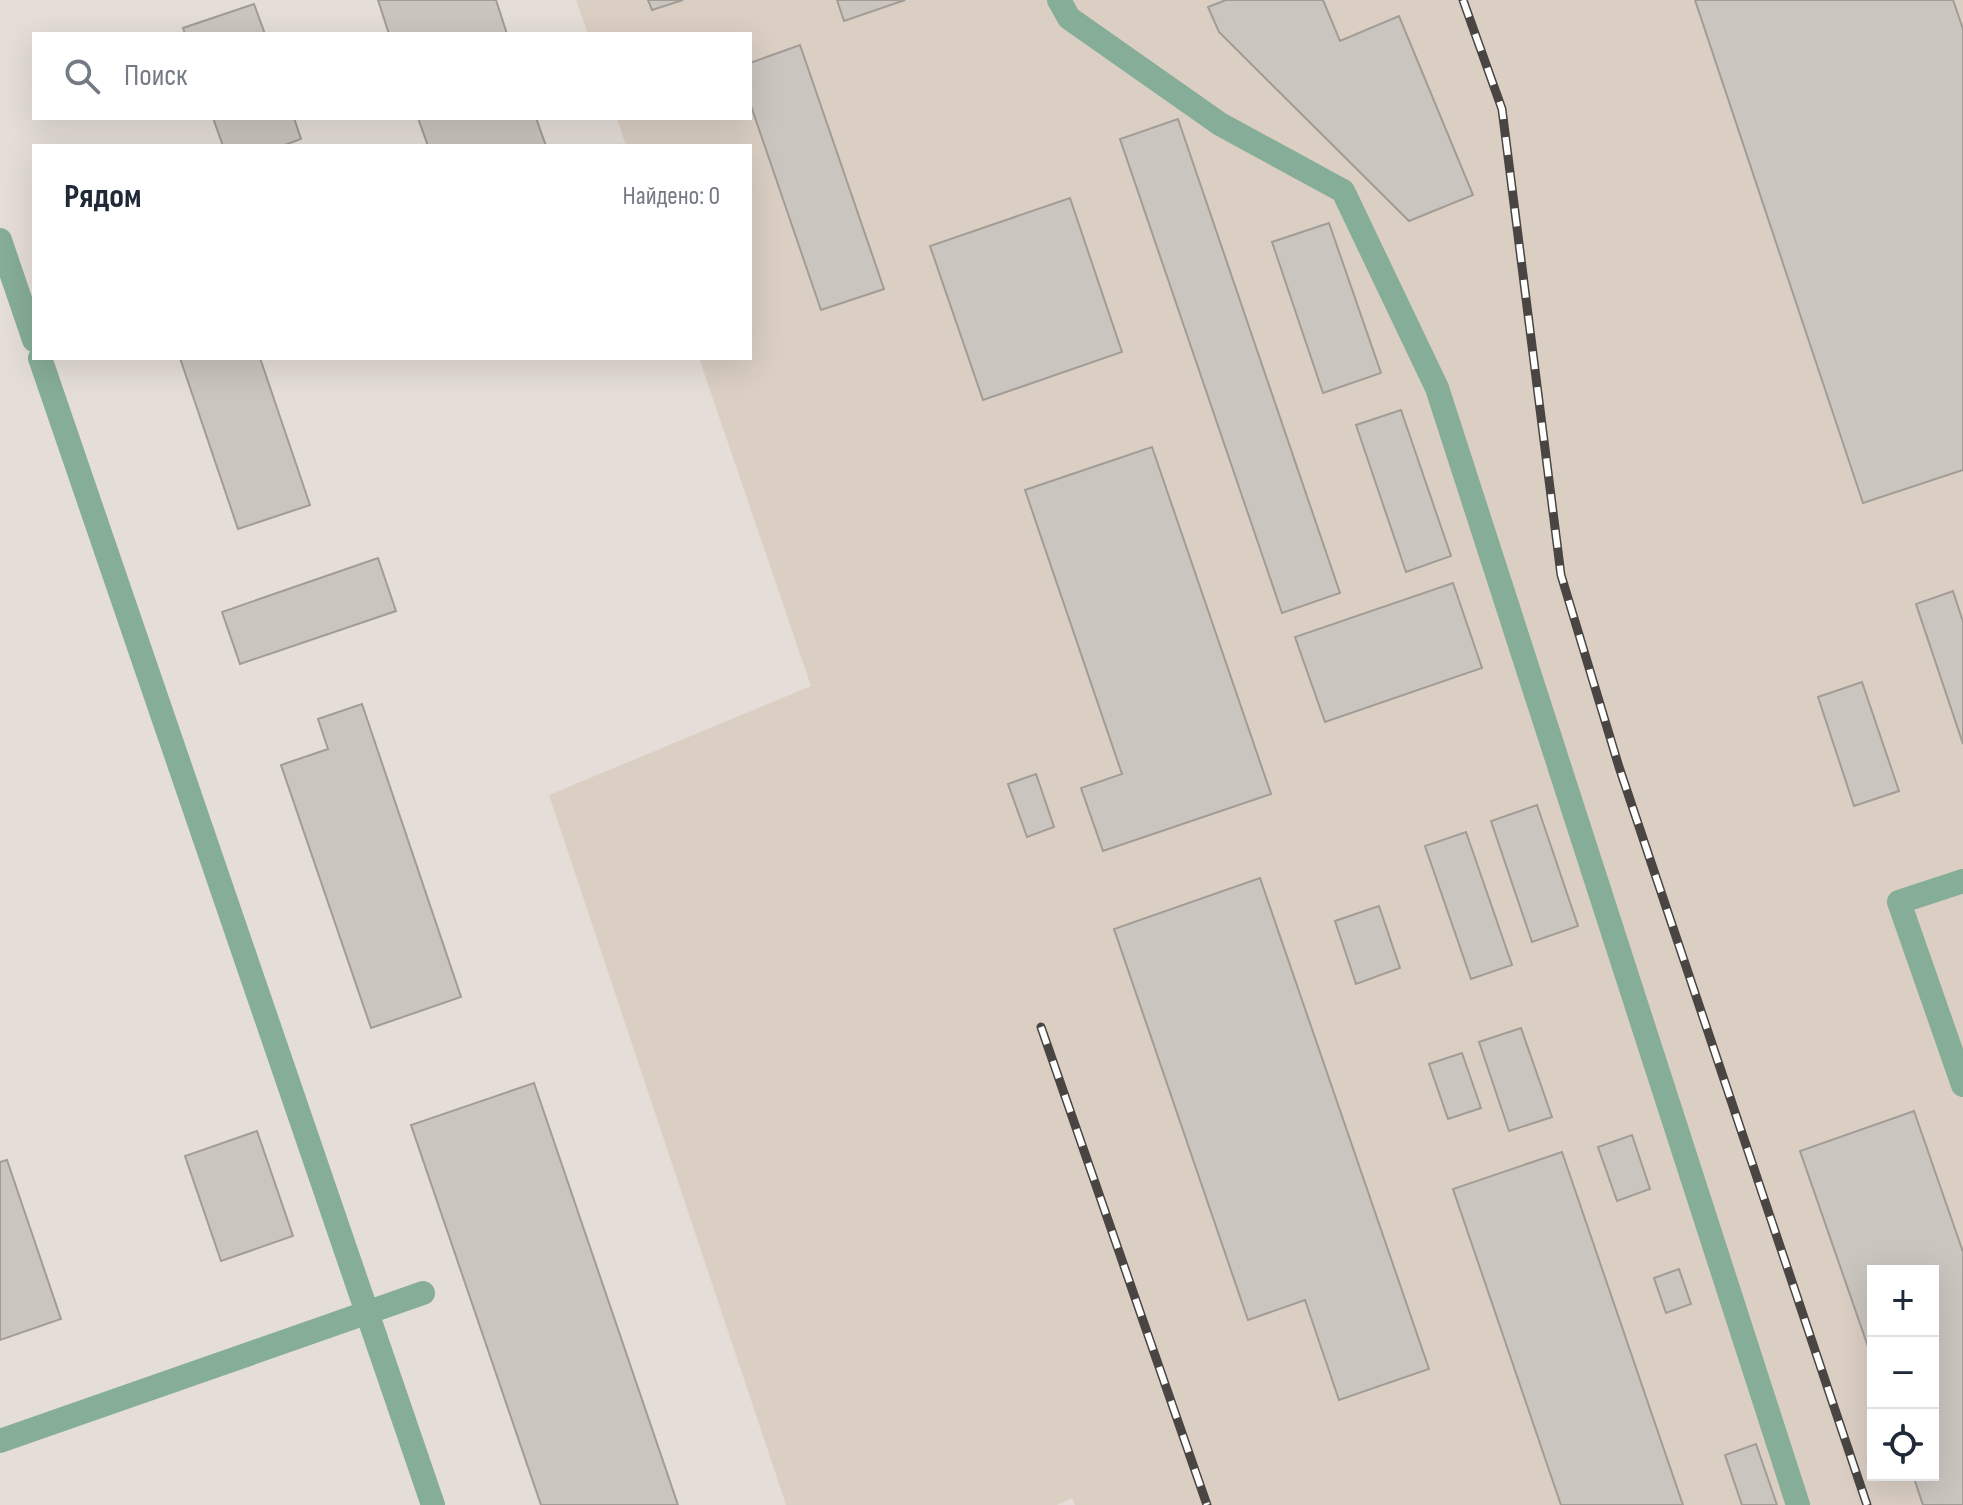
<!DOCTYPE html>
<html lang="ru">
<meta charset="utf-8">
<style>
body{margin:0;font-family:"Sofia Sans Condensed",sans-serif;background:#f2f2f3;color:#1f2937}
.controls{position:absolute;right:24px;bottom:24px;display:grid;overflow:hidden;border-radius:0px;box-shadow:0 8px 32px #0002}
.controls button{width:72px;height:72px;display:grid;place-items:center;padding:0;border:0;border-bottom:2px solid #e0e1e3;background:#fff;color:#1f2937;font:40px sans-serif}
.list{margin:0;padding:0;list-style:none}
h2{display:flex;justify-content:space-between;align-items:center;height:104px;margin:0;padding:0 32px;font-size:34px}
h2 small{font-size:26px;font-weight:400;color:#747a83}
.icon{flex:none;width:44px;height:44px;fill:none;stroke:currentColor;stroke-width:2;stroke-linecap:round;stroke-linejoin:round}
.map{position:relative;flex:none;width:1963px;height:1505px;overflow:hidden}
.search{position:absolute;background:#fff;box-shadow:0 8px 32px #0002;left:32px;top:32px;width:720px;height:88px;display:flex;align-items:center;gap:20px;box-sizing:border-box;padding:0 28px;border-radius:0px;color:#747a83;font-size:30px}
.panel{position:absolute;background:#fff;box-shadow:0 8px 32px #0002;left:32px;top:144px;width:720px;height:216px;border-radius:0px}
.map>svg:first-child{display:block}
.built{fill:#dbcfc4;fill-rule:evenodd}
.building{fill:#cbc5bf;stroke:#a29c96;stroke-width:2}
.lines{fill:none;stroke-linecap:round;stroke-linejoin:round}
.minor{stroke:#86ad97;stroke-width:24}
.rail-casing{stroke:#494542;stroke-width:9}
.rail{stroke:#fff;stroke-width:6;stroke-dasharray:18;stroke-linecap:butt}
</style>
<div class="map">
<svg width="1963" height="1505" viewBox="0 0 1963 1505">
<rect width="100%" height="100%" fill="#e5ded8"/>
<!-- built -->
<path class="built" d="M576 0H1963V1505H1075L1072 1498 1057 1505H786L549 795 811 686 699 358H750V146H626L617 118H750V34H588ZM1873 1271H1933V1475H1873Z"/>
<!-- building -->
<path class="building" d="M378 0H496L507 34H389Z
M648 0H683L652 10Z
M837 0H905L844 21Z
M1226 0H1323L1340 41 1399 16 1473 195 1409 221 1219 32 1208 7Z
M1695 0H1953L1963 29V470L1863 503Z
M254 4 265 34H185L183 28Z
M800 45 884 289 821 310 750 103V63Z
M213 118H294L301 139 282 146H223Z
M418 118H536L546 146H428Z
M1178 119 1340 593 1282 613 1120 139Z
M1070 198 1122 352 983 400 930 246Z
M1329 223 1381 373 1323 393 1272 242Z
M180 358H260L310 505 238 529Z
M1401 410 1451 556 1406 572 1356 425Z
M1152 447 1271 794 1103 851 1081 788 1122 774 1025 490Z
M378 558 396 611 240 664 222 612Z
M1453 583 1482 668 1325 722 1295 637Z
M1953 591 1963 622V744L1916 604Z
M1862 682 1899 791 1854 806 1818 697Z
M362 704 461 997 371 1028 281 765 328 749 318 719Z
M1036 774 1054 827 1027 837 1008 784Z
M1537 805 1578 926 1532 942 1491 821Z
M1466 832 1512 965 1471 979 1425 846Z
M1260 878 1429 1369 1339 1400 1305 1300 1248 1320 1114 929Z
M1379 906 1400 968 1356 984 1335 921Z
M1521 1028 1552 1117 1509 1131 1479 1042Z
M1462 1053 1481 1108 1448 1119 1429 1064Z
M534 1083 678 1505H541L411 1125Z
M1914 1111 1963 1252V1505H1923L1913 1475H1933V1271H1873V1361L1800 1151Z
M257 1131 293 1236 221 1261 185 1156Z
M1632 1135 1650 1189 1617 1201 1598 1147Z
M1562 1152 1683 1505H1561L1453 1189Z
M7 1160 61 1319 0 1340V1162Z
M1679 1269 1691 1304 1666 1313 1654 1278Z
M1756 1444 1777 1505H1742L1725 1455Z"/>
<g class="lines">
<!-- minor -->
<path class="minor" d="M1059 0 1069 18 1220 124 1343 191 1437 388 1798 1505
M0 240 34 340
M40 358 433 1505
M1963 881 1899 902 1963 1085
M0 1441 423 1293"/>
<defs>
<path id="rail" d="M1463 0 1502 109 1561 575 1619 767 1867 1505
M1041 1027 1207 1505"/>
</defs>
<!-- rail casing -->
<use href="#rail" class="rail-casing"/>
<!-- rail -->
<use href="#rail" class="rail"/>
</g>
</svg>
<div class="controls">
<button>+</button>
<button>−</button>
<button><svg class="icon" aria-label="locate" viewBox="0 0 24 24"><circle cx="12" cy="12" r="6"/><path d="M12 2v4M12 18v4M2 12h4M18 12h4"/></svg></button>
</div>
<div class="search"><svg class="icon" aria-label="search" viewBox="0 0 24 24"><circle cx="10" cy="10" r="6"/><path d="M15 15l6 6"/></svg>Поиск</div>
<section class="panel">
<h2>Рядом<small>Найдено: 0</small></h2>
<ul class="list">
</ul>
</section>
</div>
